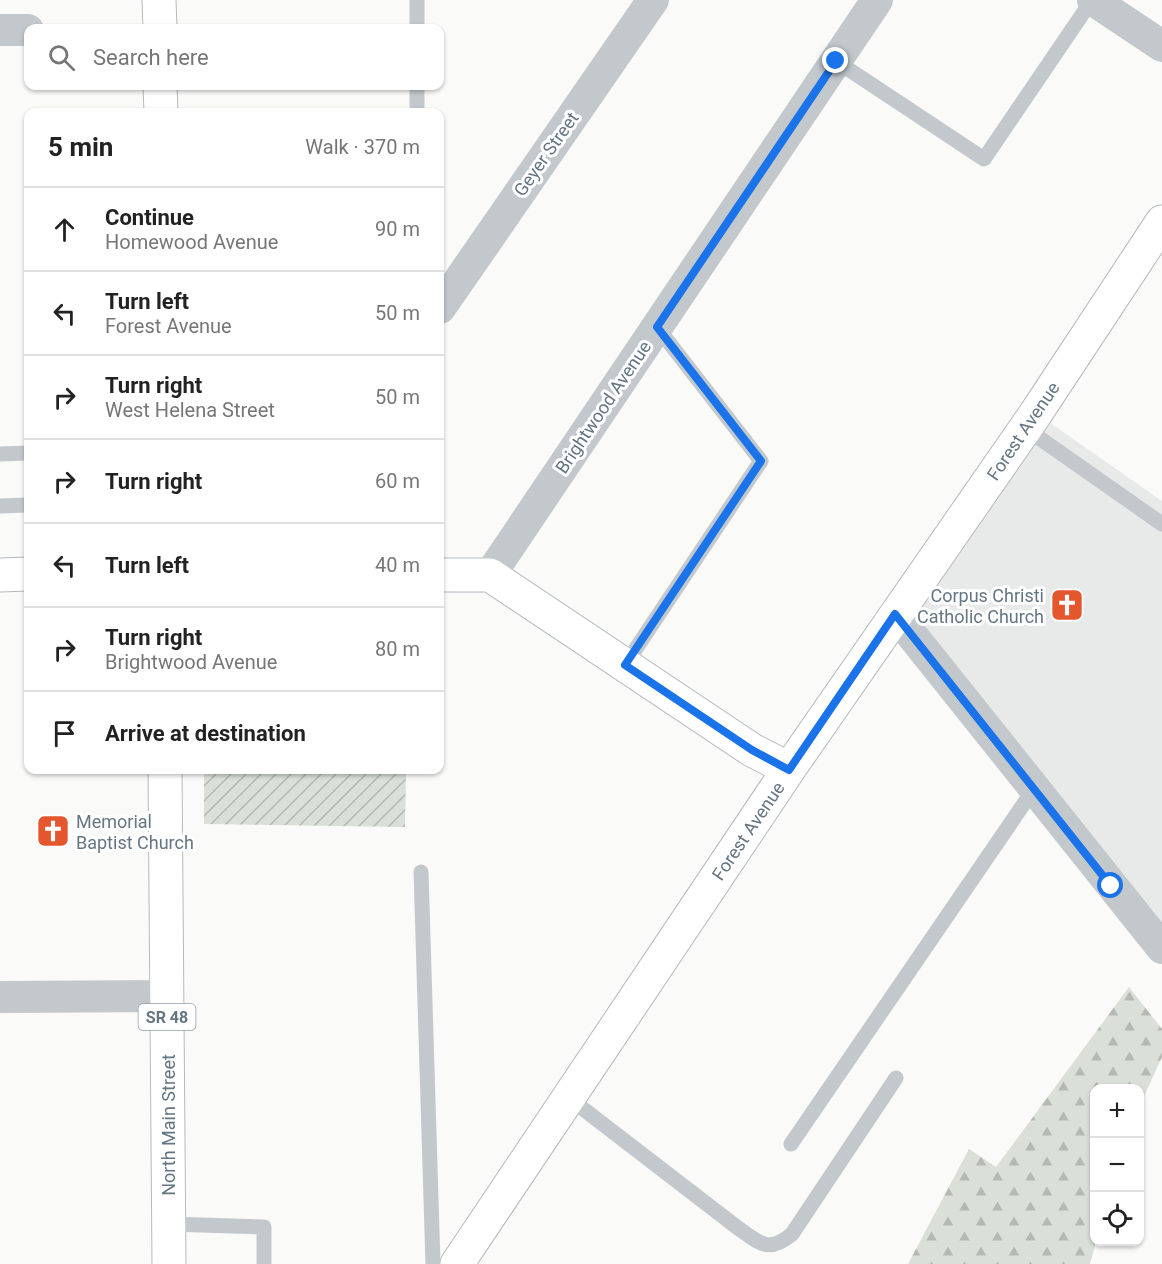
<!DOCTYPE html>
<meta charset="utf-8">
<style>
body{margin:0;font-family:Roboto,sans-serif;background:#f6f6f6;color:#222}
.controls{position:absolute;right:18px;bottom:18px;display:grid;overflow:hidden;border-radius:12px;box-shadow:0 2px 4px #0004}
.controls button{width:54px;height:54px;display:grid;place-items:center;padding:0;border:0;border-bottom:2px solid #e0e0e0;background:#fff;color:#222;font:30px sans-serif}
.stop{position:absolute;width:18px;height:18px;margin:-14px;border:4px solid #1a73e8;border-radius:50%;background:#fff}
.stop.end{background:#1a73e8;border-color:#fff;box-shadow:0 2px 6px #0008}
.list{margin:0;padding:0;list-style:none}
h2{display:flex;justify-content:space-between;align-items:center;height:78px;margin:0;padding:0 24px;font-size:26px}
h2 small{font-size:20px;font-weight:400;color:#767676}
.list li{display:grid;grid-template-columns:39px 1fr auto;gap:18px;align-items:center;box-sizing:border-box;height:84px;padding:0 24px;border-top:2px solid #e0e0e0}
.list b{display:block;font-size:22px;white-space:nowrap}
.list p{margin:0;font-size:20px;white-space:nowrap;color:#767676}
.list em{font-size:20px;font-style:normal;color:#767676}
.icon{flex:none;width:33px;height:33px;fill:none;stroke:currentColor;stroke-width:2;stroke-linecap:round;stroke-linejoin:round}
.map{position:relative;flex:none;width:1162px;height:1264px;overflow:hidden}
.search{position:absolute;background:#fff;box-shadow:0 2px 4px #0004;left:24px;top:24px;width:420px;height:66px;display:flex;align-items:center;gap:15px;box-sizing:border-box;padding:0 21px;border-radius:12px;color:#767676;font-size:22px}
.panel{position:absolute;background:#fff;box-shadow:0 2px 4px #0004;left:24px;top:108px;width:420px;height:666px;border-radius:12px}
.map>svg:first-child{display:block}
.built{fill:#e8e9e9}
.forest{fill:url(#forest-firs)}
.garden{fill:url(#garden-furrows)}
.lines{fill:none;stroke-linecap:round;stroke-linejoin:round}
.secondary-casing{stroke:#b3babf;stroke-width:35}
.primary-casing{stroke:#b5babe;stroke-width:35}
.lane{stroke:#c3c8cc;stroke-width:15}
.street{stroke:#c3c8cc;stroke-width:32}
.secondary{stroke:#fff;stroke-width:33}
.primary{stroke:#fff;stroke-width:33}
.route{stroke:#1a73e8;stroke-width:8}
.labels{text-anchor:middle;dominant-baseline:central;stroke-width:6;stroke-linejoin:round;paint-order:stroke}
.shield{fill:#fff;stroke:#939fa8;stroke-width:1.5}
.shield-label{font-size:16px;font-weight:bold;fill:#657683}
.street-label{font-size:18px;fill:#657683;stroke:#fff}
.poi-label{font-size:18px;fill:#657683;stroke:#fff;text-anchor:end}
</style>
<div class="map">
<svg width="1162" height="1264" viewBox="0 0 1162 1264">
<defs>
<pattern id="forest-firs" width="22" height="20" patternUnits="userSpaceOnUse" patternTransform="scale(1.5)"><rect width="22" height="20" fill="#dadfd7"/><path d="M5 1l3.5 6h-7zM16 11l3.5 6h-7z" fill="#b4b9b4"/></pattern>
<pattern id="garden-furrows" width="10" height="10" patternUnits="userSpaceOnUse" patternTransform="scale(1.5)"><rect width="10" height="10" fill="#dadfd7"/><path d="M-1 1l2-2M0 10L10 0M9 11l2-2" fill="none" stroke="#b4b9b4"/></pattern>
</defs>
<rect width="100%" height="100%" fill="#fafaf8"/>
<!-- built -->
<path class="built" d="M1036 413 1162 501V948L895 614Z"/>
<!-- forest -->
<path class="forest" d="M1129 987 1162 1029V1057L1140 1105V1088H1094L1096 1242 1090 1264H908L969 1149 996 1167Z"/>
<!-- garden -->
<path class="garden" d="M204 770H406L405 827 204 824Z"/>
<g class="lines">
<defs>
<path id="secondary" d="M0 575 28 574
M440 575H490L752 750 789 769
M457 1264 789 769 1036 413 1162 222"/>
<path id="primary" d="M159 0 160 28
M160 86 161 112
M165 770 169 1264"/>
</defs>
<!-- secondary casing -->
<use href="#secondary" class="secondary-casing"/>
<!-- primary casing -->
<use href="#primary" class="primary-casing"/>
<!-- lane -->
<path class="lane" d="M417 0V28
M836 61 984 159 1092 0
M417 86V112
M1025 428 1162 524
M0 454 28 453
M0 506 28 505
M625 665 761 461 657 327
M421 872 433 1264
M569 1098 738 1228C760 1243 768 1254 792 1234L896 1078
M791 1144 1034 789
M169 1224 264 1227V1264"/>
<!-- street -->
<path class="street" d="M1093 0 1162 46
M0 30H28
M440 308 653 0
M490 575 877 0
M895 614 1162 948
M0 997 167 996"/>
<!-- secondary -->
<use href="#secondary" class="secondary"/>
<!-- primary -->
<use href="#primary" class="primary"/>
</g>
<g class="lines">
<!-- route -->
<path class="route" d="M836 61 657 327 761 461 625 665 752 750 789 770 895 614 1111 886"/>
</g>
<!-- icons -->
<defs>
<symbol id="church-square" viewBox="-11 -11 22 22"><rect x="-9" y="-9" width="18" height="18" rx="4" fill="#e4572e" stroke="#fff"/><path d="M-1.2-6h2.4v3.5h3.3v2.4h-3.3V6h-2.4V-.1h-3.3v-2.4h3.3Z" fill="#fff"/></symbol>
</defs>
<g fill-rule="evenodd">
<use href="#church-square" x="1048" y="586" width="38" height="38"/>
<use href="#church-square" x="34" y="812" width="38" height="38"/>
</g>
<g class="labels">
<!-- shield labels -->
<rect class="shield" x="138.5" y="1004" width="57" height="26" rx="4.5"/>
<g class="shield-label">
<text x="167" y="1017">SR 48</text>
</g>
<!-- street labels -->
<g class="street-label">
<text transform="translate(546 154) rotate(-55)">Geyer Street</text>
<text transform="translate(603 407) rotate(-56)">Brightwood Avenue</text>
<text transform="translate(1023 431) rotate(-56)">Forest Avenue</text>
<text transform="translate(748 831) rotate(-56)">Forest Avenue</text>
<text transform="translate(168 1125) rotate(-90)">North Main Street</text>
</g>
<!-- poi labels -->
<g class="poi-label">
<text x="1044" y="595">Corpus Christi<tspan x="1044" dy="21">Catholic Church</tspan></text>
<text x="76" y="821" text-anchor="start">Memorial<tspan x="76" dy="21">Baptist Church</tspan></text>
</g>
</g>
</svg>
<div class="controls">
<button>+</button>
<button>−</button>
<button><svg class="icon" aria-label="locate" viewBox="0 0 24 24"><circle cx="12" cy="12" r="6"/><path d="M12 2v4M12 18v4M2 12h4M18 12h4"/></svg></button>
</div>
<div class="stop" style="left:1111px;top:886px"></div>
<div class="stop end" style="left:836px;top:61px"></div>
<div class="search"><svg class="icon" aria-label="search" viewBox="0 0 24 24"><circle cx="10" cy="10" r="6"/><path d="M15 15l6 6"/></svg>Search here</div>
<section class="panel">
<h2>5 min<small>Walk · 370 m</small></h2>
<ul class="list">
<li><svg class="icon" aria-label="ahead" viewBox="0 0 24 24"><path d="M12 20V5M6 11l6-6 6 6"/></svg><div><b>Continue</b><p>Homewood Avenue</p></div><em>90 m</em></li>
<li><svg class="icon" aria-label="left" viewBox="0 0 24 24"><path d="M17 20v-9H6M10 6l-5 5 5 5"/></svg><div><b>Turn left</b><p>Forest Avenue</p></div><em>50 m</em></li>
<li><svg class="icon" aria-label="right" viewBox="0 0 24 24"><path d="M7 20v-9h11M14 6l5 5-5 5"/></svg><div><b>Turn right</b><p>West Helena Street</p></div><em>50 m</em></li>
<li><svg class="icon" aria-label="right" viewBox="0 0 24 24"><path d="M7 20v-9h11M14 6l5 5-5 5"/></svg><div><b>Turn right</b></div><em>60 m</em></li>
<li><svg class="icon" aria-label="left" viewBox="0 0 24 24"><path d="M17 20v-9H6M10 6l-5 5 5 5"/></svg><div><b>Turn left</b></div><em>40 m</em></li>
<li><svg class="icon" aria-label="right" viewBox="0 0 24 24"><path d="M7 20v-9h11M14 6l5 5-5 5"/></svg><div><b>Turn right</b><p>Brightwood Avenue</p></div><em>80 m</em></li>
<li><svg class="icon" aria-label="arrive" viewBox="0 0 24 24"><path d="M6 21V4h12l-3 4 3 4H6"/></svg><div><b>Arrive at destination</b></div></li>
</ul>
</section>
</div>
